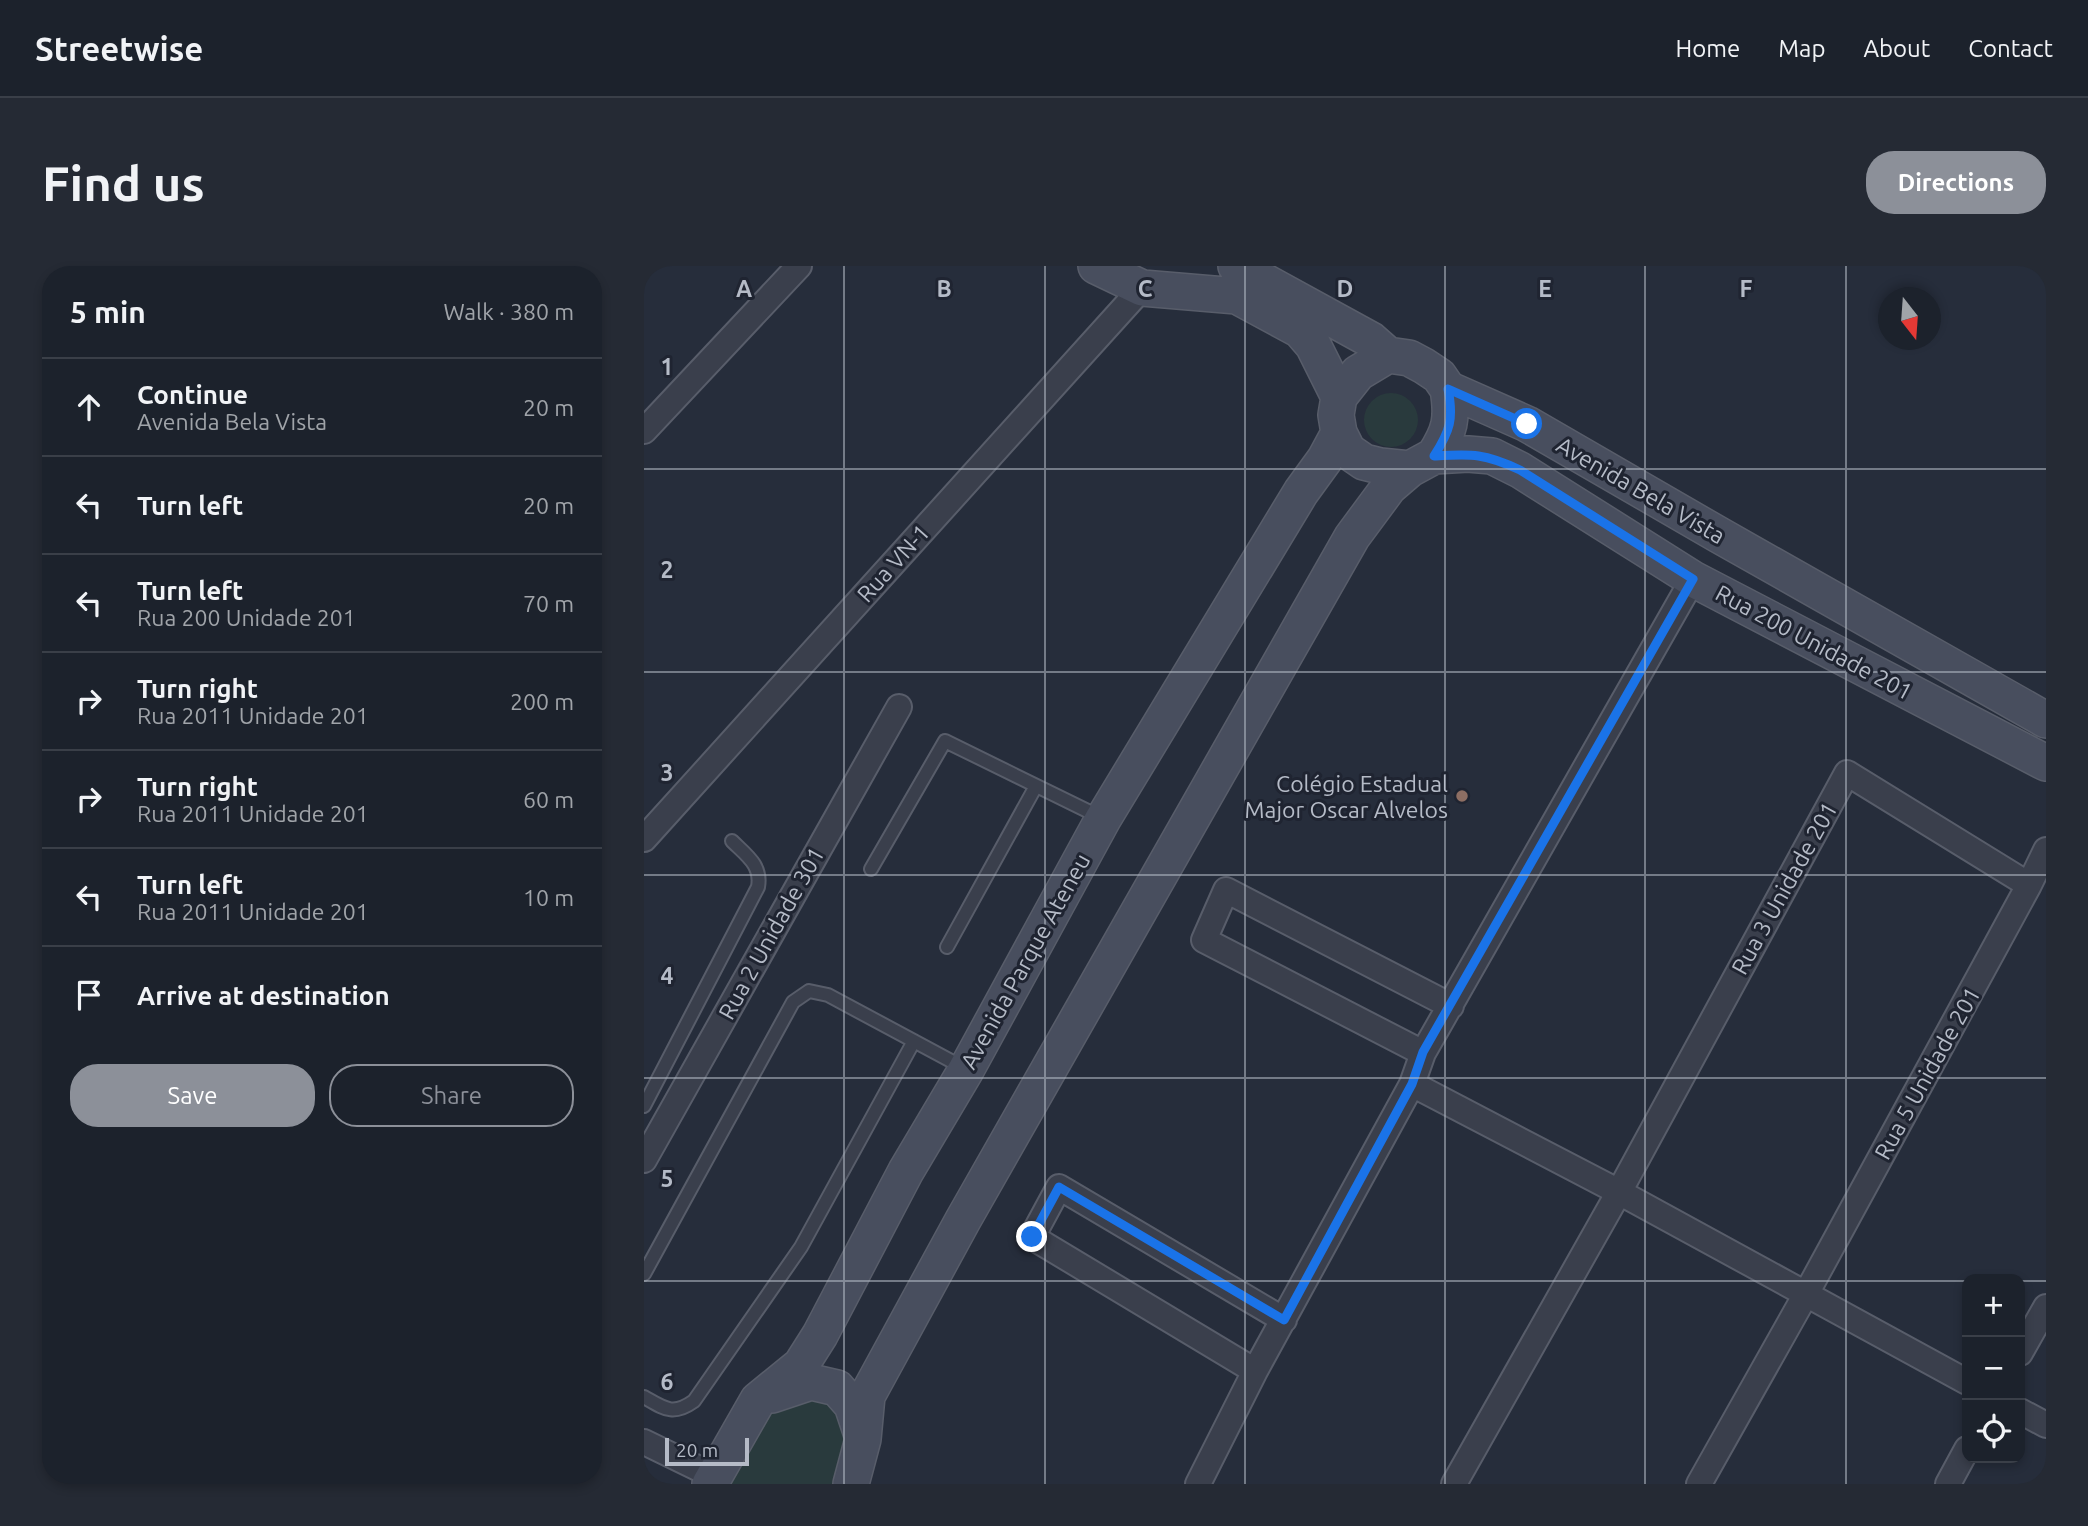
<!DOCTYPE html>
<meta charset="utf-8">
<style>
body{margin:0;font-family:Ubuntu,sans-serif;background:#252a34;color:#f1f3f6}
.controls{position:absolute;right:21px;bottom:21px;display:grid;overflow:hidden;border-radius:14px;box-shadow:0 4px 10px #0003}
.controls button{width:63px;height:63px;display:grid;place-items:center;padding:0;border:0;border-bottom:2px solid #3a3f48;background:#1c222c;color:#f1f3f6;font:35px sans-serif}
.compass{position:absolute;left:1234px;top:21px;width:63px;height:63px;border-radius:50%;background:#1c222c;box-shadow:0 4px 10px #0003;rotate:163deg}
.scale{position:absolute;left:21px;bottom:18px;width:84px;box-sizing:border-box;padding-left:7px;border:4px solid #b5bbc7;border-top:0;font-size:19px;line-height:24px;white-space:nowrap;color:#b5bbc7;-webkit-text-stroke:5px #1f2431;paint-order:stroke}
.stop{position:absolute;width:21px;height:21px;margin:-16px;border:5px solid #1a73e8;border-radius:50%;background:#fff}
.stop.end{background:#1a73e8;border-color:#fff;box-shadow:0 2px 7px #0008}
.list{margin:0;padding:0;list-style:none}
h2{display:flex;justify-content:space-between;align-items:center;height:91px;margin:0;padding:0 28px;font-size:30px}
h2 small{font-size:23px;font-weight:400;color:#a0a4a9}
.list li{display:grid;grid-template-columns:46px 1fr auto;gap:21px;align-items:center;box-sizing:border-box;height:98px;padding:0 28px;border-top:2px solid #3a3f48}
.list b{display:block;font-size:26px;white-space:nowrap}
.list p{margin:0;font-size:23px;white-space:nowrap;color:#a0a4a9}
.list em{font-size:23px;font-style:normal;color:#a0a4a9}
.actions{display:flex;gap:14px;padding:21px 28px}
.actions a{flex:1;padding:16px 0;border:2px solid #8c9099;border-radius:28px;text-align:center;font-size:24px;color:#8c9099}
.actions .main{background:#8c9099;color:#fff}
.icon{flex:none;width:38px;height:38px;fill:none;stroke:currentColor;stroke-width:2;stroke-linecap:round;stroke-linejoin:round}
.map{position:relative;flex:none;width:1402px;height:1218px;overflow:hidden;border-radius:28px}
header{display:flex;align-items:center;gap:42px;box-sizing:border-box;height:98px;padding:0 35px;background:#1c222c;border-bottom:2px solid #3a3f48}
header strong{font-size:33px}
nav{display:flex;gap:38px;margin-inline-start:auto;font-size:24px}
.intro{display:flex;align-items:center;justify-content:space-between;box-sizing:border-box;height:168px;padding:0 42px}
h1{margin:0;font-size:49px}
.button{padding:18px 32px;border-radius:28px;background:#8c9099;color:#fff;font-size:24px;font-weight:700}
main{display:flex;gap:42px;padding:0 42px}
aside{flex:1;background:#1c222c;border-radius:28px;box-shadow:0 4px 10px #0003}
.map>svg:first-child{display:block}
.green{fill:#293a3d}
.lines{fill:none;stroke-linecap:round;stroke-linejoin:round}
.lane-casing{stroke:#585d6a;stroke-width:16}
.street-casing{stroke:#585d6a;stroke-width:28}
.secondary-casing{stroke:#585d6a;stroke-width:38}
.lane{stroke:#3a3f4c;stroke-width:12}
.street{stroke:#3a3f4c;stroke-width:24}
.secondary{stroke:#484e5e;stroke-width:35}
.route{stroke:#1a73e8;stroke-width:9}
.grid{fill:none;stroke:#b5bbc7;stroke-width:2;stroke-opacity:0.55}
.education-dot{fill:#8d6e63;stroke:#1f2431;stroke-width:2.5}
.labels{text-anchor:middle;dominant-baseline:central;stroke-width:6;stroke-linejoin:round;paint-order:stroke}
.street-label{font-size:23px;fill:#b5bbc7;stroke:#1f2431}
.poi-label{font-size:23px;fill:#b5bbc7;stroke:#1f2431;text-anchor:end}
.grid-label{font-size:23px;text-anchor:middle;font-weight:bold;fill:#b5bbc7;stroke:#1f2431;stroke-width:6;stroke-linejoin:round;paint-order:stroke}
</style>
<header>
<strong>Streetwise</strong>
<nav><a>Home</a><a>Map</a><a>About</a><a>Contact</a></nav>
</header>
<div class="intro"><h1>Find us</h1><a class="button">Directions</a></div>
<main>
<aside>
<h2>5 min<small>Walk · 380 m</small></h2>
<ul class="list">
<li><svg class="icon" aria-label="ahead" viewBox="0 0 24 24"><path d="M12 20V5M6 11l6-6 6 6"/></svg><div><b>Continue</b><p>Avenida Bela Vista</p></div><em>20 m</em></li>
<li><svg class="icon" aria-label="left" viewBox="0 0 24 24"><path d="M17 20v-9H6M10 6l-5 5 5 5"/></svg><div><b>Turn left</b></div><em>20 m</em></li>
<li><svg class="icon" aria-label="left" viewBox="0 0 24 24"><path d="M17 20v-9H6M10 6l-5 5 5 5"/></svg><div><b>Turn left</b><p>Rua 200 Unidade 201</p></div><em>70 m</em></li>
<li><svg class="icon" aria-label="right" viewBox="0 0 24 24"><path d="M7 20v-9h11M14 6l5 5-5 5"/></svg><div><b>Turn right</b><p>Rua 2011 Unidade 201</p></div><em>200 m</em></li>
<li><svg class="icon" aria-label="right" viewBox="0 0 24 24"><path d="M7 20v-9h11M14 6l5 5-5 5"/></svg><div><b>Turn right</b><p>Rua 2011 Unidade 201</p></div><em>60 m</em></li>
<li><svg class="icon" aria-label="left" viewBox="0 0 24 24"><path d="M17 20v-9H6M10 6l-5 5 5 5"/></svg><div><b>Turn left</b><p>Rua 2011 Unidade 201</p></div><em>10 m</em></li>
<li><svg class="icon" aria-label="arrive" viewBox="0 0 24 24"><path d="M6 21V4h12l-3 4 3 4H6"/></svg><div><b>Arrive at destination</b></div></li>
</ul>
<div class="actions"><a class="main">Save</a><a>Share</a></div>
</aside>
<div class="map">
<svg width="1402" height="1218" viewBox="0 0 1402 1218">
<rect width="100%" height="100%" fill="#262d3b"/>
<!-- green -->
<path class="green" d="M720 154a27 27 0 1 1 54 0a27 27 0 1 1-54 0Z
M131 1133 189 1135 210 1176 188 1218H78Z"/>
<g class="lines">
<defs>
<path id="lane" d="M227 603 301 475 456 551
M303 681 392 520
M0 840 114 621C118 599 102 589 88 575
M0 1008 149 736 165 725 184 729 322 803
M0 1131C21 1143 29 1150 50 1135L157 981 270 775"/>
<path id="street" d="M0 165 155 0
M0 573 498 22
M779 787 560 674 582 624 807 740
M768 818 975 926 1323 1116
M0 894 255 441
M1376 1087 1402 1041
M611 1105 388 971 415 921 640 1054
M1376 1145 1402 1159
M0 1176 70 1210
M554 1218 611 1105 768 818 779 787 1049 313
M810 1218 975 926 1203 507 1385 619
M1055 1218 1162 1028 1385 619 1402 584
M1304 1218 1323 1183"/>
<path id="secondary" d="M452 0 498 22 593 30 656 64 669 79 695 131 692 149 695 167 704 185 720 196 736 200 766 203 790 190 824 188 848 190 876 204 1049 313 1402 497
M592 0 727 74 744 89 765 92 780 100 795 110 804 123 883 158 1075 269 1402 454
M695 131 714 107 744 89
M790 190C806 165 809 153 804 123
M128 1129 167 1116 193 1122 208 1139 218 1169
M66 1218 114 1134 157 1099 176 1069 262 905 322 804 459 553 657 226 681 193 695 167
M207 1218 219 1173 223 1130 319 954 708 271 745 221 766 203"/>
</defs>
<!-- lane casing -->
<use href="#lane" class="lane-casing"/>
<!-- street casing -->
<use href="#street" class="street-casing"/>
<!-- secondary casing -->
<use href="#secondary" class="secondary-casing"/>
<!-- lane -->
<use href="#lane" class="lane"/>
<!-- street -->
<use href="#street" class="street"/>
<!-- secondary -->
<use href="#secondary" class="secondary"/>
</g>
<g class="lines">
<!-- route -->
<path class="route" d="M388 971 415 921 640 1054 768 818 779 786 1049 313 876 204C840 187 828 188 790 190 806 165 810 153 804 123L883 158"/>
</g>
<!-- grid -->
<path class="grid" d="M200 0V1218M401 0V1218M601 0V1218M801 0V1218M1001 0V1218M1202 0V1218M0 203H1402M0 406H1402M0 609H1402M0 812H1402M0 1015H1323M1376 1015H1402"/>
<!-- markers -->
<circle class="education-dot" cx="818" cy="530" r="7"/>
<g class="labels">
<!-- street labels -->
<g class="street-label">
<text transform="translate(997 224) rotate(30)">Avenida Bela Vista</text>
<text transform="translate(249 297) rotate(-48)">Rua VN-1</text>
<text transform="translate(1170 376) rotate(28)">Rua 200 Unidade 201</text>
<text transform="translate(1140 622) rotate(-61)">Rua 3 Unidade 201</text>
<text transform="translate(127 667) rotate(-61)">Rua 2 Unidade 301</text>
<text transform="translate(381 695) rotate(-61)">Avenida Parque Ateneu</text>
<text transform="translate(1283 807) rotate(-61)">Rua 5 Unidade 201</text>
</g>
<!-- poi labels -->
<g class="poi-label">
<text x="804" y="517">Colégio Estadual<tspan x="804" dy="26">Major Oscar Alvelos</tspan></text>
</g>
</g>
<g class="grid-label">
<text x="100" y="31">A</text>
<text x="300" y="31">B</text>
<text x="501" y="31">C</text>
<text x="701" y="31">D</text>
<text x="901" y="31">E</text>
<text x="1102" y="31">F</text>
<text x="23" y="109">1</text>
<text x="23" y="312">2</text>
<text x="23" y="515">3</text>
<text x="23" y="718">4</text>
<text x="23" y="921">5</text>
<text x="23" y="1124">6</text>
</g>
</svg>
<div class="controls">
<button>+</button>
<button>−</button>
<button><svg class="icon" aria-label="locate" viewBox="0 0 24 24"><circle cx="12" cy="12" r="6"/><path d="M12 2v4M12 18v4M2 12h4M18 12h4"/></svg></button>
</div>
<svg class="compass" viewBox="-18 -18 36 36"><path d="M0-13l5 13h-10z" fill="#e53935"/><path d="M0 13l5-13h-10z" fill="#a0a4a9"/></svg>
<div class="scale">20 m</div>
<div class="stop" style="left:883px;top:158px"></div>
<div class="stop end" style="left:388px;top:971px"></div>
</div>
</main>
